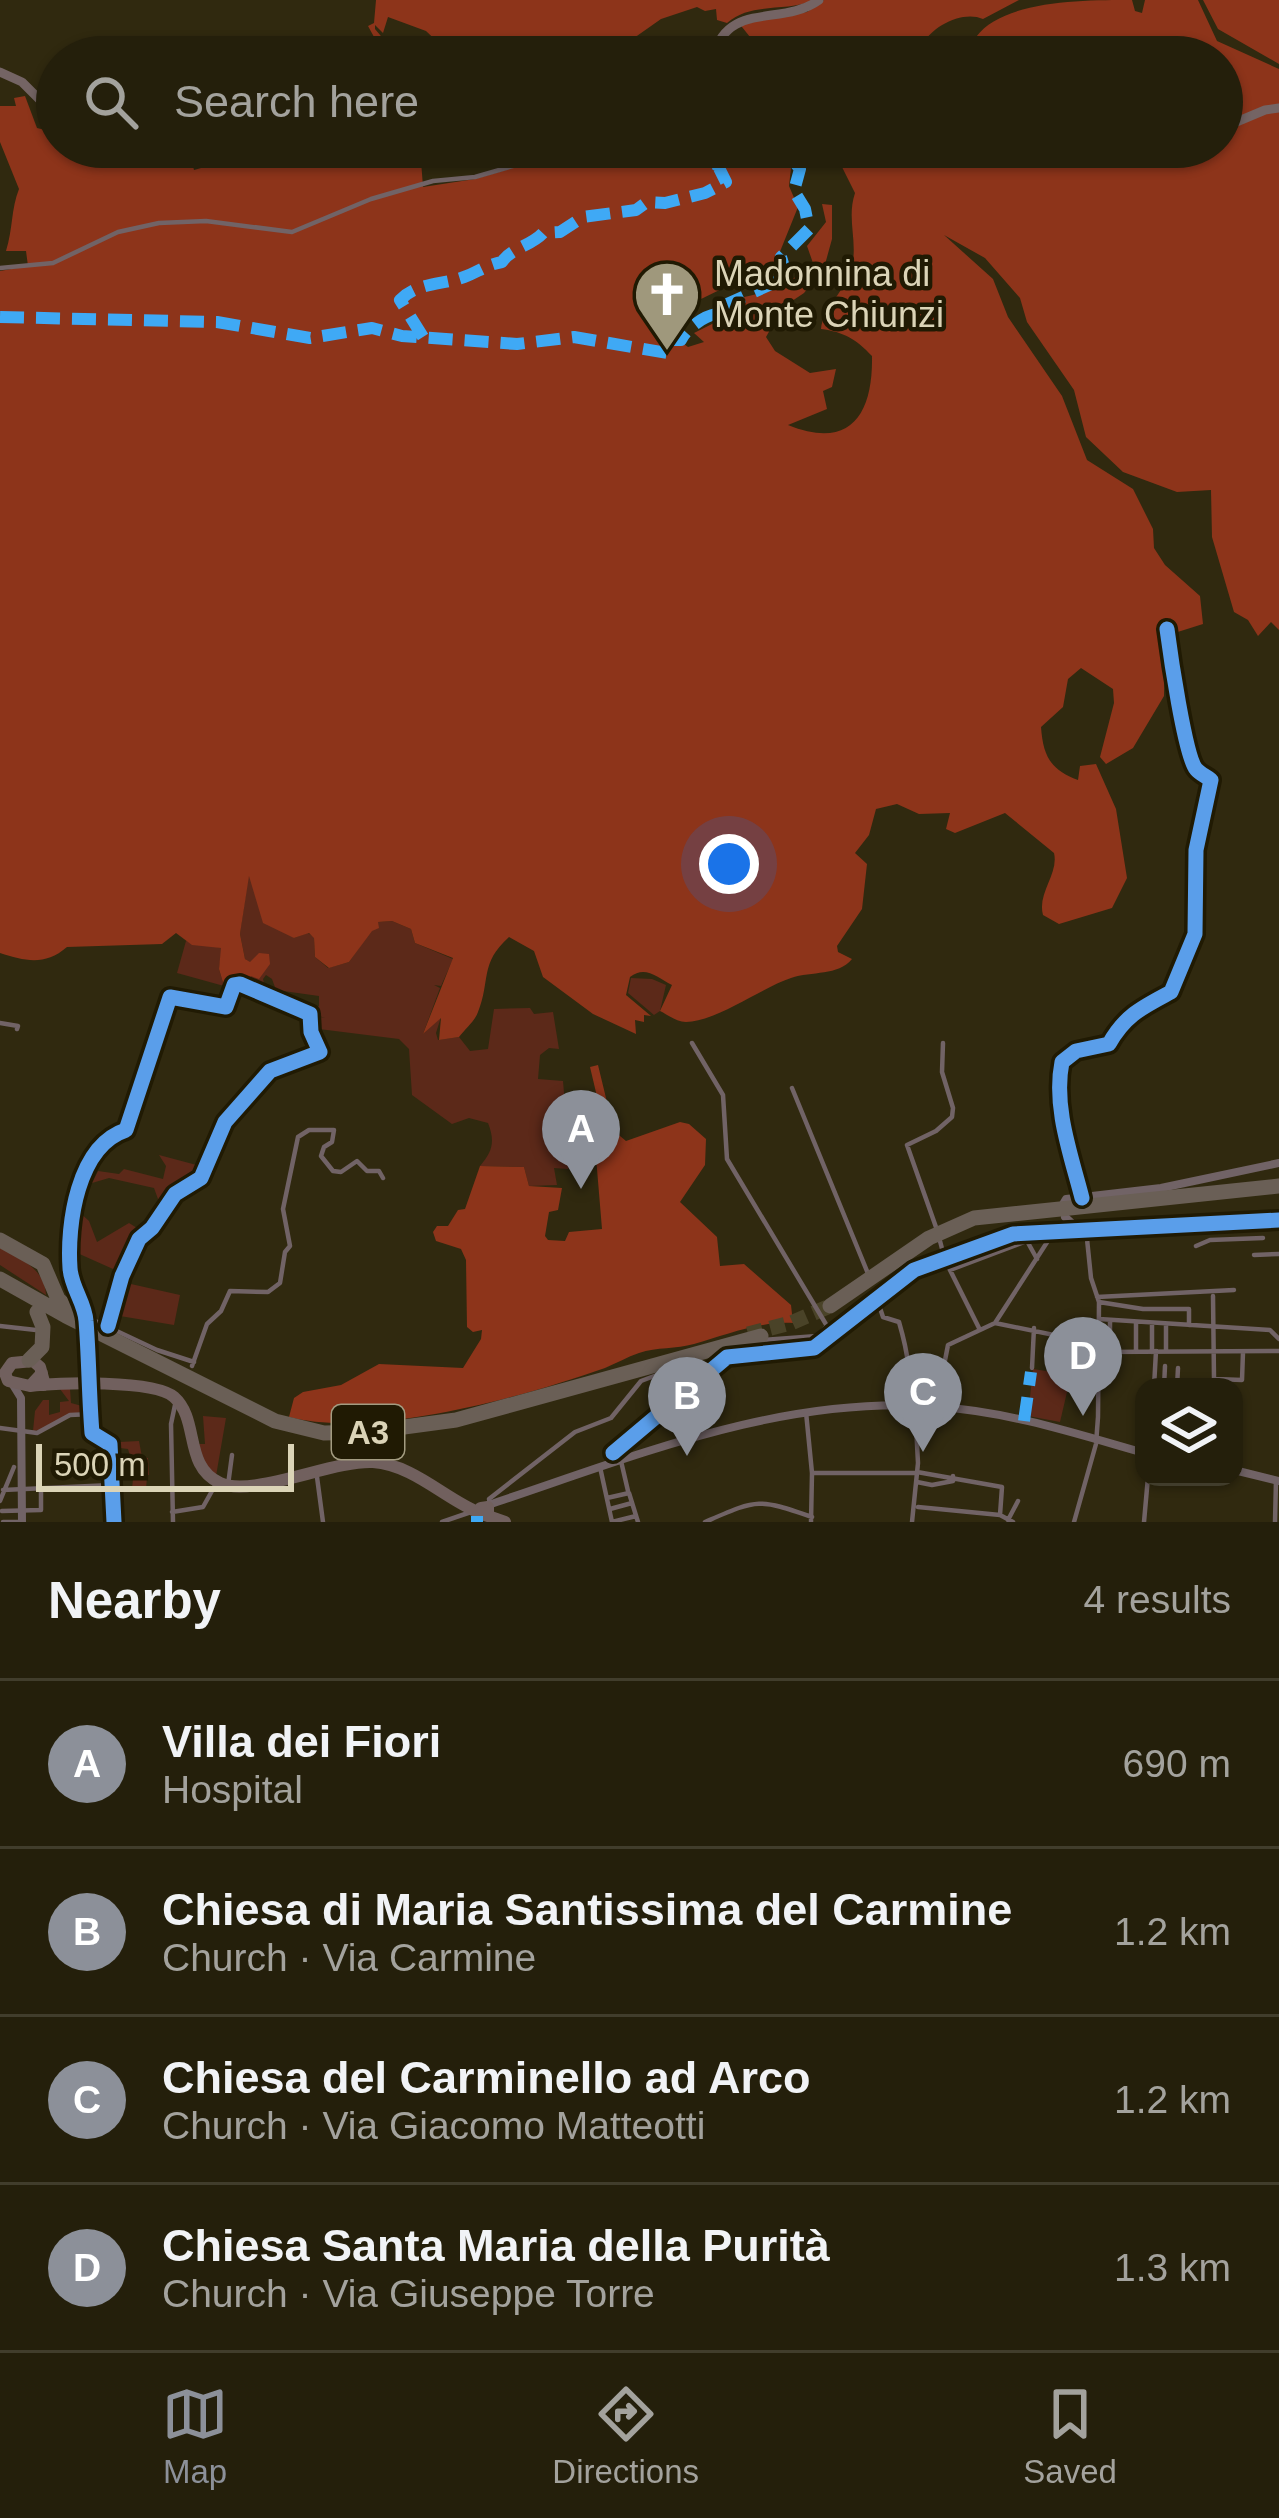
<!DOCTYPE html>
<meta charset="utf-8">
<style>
body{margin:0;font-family:Arial,sans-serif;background:#2c2714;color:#f1f3f6}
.controls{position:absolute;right:36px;bottom:36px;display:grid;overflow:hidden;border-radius:24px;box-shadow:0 3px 9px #0004}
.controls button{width:108px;height:108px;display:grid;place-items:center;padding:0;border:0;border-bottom:3px solid #413d2c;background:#241f0b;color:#f1f3f6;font:60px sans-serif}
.scale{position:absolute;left:36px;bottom:30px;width:258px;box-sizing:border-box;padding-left:12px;border:6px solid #dbd4b7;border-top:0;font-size:33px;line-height:42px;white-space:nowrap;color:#dbd4b7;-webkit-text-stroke:9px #201a03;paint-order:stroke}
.you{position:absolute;left:729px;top:864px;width:42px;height:42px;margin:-30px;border:9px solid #fff;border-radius:50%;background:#1a73e8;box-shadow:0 0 0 18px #1a73e833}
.badge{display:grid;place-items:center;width:78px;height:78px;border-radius:50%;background:#8c9099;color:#fff;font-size:39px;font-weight:700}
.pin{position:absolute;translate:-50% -99px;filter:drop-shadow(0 3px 6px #0008)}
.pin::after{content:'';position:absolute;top:63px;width:42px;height:36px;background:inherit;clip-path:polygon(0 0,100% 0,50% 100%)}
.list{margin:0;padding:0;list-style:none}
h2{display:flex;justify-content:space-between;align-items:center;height:156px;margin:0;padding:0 48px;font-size:51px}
h2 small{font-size:39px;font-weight:400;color:#a3a29d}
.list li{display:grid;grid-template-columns:78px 1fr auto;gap:36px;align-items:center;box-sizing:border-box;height:168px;padding:0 48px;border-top:3px solid #413d2c}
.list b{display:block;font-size:45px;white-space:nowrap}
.list p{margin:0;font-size:39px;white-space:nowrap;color:#a3a29d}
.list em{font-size:39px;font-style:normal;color:#a3a29d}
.icon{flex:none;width:66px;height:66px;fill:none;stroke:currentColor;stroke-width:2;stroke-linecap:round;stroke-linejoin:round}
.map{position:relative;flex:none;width:1279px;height:1522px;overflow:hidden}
.search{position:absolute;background:#241f0b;box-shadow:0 3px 9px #0004;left:36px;right:36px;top:36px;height:132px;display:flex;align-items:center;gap:30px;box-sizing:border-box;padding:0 42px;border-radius:66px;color:#a3a29d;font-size:45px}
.sheet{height:828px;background:#241f0b}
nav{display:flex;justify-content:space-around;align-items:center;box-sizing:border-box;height:168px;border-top:3px solid #413d2c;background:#241f0b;font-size:33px;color:#a3a29d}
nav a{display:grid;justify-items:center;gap:6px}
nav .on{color:#8c9099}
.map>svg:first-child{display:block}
.green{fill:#5c2919}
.forest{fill:#8d341a}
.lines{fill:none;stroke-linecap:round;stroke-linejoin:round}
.motorway-tunnel{stroke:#4a4328;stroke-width:15;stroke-dasharray:15 8;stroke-linecap:butt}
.minor{stroke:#716366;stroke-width:4.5}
.tertiary{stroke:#716366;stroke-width:8}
.secondary{stroke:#746464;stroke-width:9}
.primary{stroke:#71605e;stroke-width:12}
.motorway{stroke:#6a5f56;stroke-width:15}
.quiet{stroke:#3fa9f5;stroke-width:12;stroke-dasharray:24 12;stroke-linecap:butt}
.cycleway-casing{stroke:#201a03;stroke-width:22}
.cycleway{stroke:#5a9eea;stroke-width:15}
.labels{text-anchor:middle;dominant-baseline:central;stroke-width:9;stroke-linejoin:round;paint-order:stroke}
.shield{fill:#201a03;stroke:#a39c81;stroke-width:3}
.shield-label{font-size:33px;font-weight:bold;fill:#dbd4b7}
.poi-label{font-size:36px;fill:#dbd4b7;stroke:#201a03;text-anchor:start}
</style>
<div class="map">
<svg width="1279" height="1522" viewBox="0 0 1279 1522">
<rect width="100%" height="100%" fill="#30290f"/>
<!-- green -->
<path class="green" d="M249 871 294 938 308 933 314 937 315 957 328 968 349 962 377 922 392 921 411 929 415 943 453 959 441 986 434 985 440 988 423 1034 441 1017 436 1033 438 1040 459 1037 470 1051 488 1049 494 1009 530 1008 534 1014 553 1012 559 1049 549 1048 540 1055 538 1079 563 1081 570 1163 568 1169 554 1168 557 1185 529 1186 524 1167 480 1166C493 1151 495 1141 488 1123L469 1118 452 1124 412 1095 409 1049 399 1039 319 1029 311 1024V1015L325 1018 310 1013 319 1006V996L276 990 272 979 266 975 263 979 267 995 250 985V963L245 959 240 934Z
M186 941 222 948 219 969 224 986 177 973Z
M631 978 652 979 666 985 660 1011 654 1015 628 993Z
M159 1155 204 1167 199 1177 171 1195 153 1223 158 1199 154 1188 109 1178 92 1183 98 1171 119 1174 124 1169 163 1179 166 1166Z
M77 1210 89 1221 97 1242 129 1223 137 1228 149 1225 139 1236 122 1273 75 1252Z
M0 1248C21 1259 45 1269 46 1295L0 1265Z
M122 1282 180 1295 174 1325 114 1315Z
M1033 1369 1071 1375 1060 1422 1028 1416Z
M60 1389H70L71 1403 82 1406V1412C63 1414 51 1429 33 1431L35 1411 43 1400H49V1415L60 1412V1402L69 1401Z
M203 1416 226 1418 216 1476 210 1473 196 1444H205Z
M139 1441 142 1457 148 1458 149 1475H138L147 1477 146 1489H132L134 1469 128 1449 120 1448 119 1442Z"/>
<!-- forest -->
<path class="forest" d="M376 0H814C785 13 752 1 727 23L717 20 716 9 705 11 697 7 661 19 607 57H431L397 47 448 52 426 31 388 17 383 33 375 25V29L391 48 407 57H385L368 26 374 23Z
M824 0H1019L983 19C963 10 932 26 922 45L942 50 954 39 976 37C1003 0 1084 0 1132 0L1135 11 1142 13 1145 0H1198L1217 41 1279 69V630L1271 622 1258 636 1248 620 1234 612 1212 537 1211 490 1177 492 1123 472 1086 437 1074 390 1027 322 1020 298 985 258 944 235 993 279 1008 317 1062 396 1087 460 1133 489 1153 529 1154 548 1165 565 1200 596 1203 624 1165 636 1164 696 1133 748 1106 764 1100 757 1114 703 1113 689 1081 668 1068 679 1063 707 1041 727C1043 755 1050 770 1078 780L1080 766 1096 764 1116 809 1127 878 1112 908 1059 924 1043 915C1037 893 1059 874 1054 853L1005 813 955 833 946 829 950 813 919 814 897 804 876 809 869 835 855 853 867 864 862 909 837 946 838 952 852 959C838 976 812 971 791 978 761 988 715 1022 686 1022 677 1022 668 1015 660 1011L672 985C657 977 645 965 630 977L626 995 651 1016 644 1015V1022L635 1020 636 1034 593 1014 543 977 534 951 509 937C479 964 491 980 478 1012 475 1021 465 1029 459 1037L439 1040 441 1018 423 1034 453 958 415 943 411 929 392 921 378 922 379 928 372 931 349 962 329 968 315 957 314 938 309 933 294 938 263 923 249 876 240 934 245 959 250 962 259 953 269 954 270 964 259 979 251 976 250 985 240 982 230 988 224 986 219 969 221 948 192 945 176 933 162 944 67 947C45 966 25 961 0 953V271L28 266 26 251H6C13 229 11 209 19 189L0 142V106H16L14 98 25 96 37 128 57 133V147H188L194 170 201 168 203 161 230 149 246 151 248 164 263 167 269 147H357L362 155 385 147H420L423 187 475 179 583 147H798L800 165 791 168 789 186 798 207 775 264 769 267 763 282 742 279 699 300 677 339 688 347 704 342 694 333 720 320 734 299C767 293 788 286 813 263L807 246 826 222 822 204 832 205V239L824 268 804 293 783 307 766 337 775 351 810 373 836 369 832 387 823 391 827 409 788 425C850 450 873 415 872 356 856 339 844 332 821 329 823 308 845 291 851 270 859 243 846 220 855 193L835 153 839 147H851L878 167 869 147H1222V57H766L738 22 807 12Z
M1203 0H1279V64L1218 29Z
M598 1065 614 1131 626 1141 680 1122 689 1124 706 1139 705 1165 680 1202 717 1237 720 1266 744 1264 791 1305 793 1323C760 1321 726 1335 694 1344 676 1349 657 1347 639 1353 627 1357 617 1363 605 1368 523 1397 373 1439 289 1417L294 1398 303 1392 341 1385 379 1364 463 1368 481 1339 482 1330 473 1332 467 1327 466 1260 461 1249 436 1241 433 1232 437 1226H448L458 1210 465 1209 480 1166 524 1167 529 1186 562 1188 558 1210 549 1212 545 1236 548 1240 565 1241 569 1232 602 1229 594 1133 603 1122 590 1067Z"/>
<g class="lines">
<!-- motorway-tunnel -->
<path class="motorway-tunnel" d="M748 1334 791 1323 830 1306"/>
<!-- minor -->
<path class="minor" d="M0 268 53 263 118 232 159 223 206 221 292 232 371 199 433 181 475 177 578 147
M0 1023 18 1026 17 1029
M692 1043 723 1095 727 1159 827 1326 817 1336 763 1340
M792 1088 869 1276
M1082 1198C1071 1155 1053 1107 1062 1062L1076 1051 1109 1044C1125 1015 1143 1007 1171 992L1195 934 1196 850 1211 780C1206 776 1200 774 1196 769 1185 756 1170 652 1167 629
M937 1230 907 1145 936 1131 952 1117 953 1108 942 1072 943 1043
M940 1241 945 1260 980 1330
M1196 1246 1210 1240 1263 1238
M1254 1255 1279 1254
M950 1270 1027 1241 1037 1259
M1213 1296 1214 1379 1218 1387
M1097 1297 1234 1290
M878 1302 883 1317 899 1322C908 1353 912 1374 904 1406
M1099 1302 1143 1309H1189V1325
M86 1318C82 1304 73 1289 71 1273 65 1230 77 1146 126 1130L168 998 176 996 226 1007 234 985 240 984 310 1014 311 1032 320 1052 270 1071 225 1122 201 1178 175 1194 152 1228 139 1239 122 1276 108 1326
M89 1318 157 1350 194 1362
M1099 1319 1270 1330 1279 1339
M1110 1322V1352
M995 1323 1098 1344
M1136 1323V1352
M1152 1324V1352
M1166 1324V1349
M0 1326 36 1330
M86 1333 92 1433 110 1444 114 1522
M1099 1352 1279 1351
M192 1366 207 1324 221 1311 230 1291 268 1292 280 1283 285 1252 290 1246 283 1209 298 1137 309 1130H334L332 1142 324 1147 321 1156 333 1171 341 1172 357 1161 367 1171H379L383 1178
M1032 1368 1034 1328
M1216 1379 1242 1380 1243 1352
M1154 1387 1156 1351
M1164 1387 1165 1366
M1177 1387 1178 1368
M936 1406 948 1345 995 1323 1053 1233
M806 1412 812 1473 811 1522
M0 1428 37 1433 70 1415 91 1414
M621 1461 628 1491
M600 1467 612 1522
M917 1472 1002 1487 1000 1515
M812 1473H917
M317 1477 323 1522
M917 1482 932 1485 953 1481V1476
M228 1485 232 1455
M3 1490 112 1485
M607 1498 629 1493 638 1522
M0 1501 14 1467
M490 1504 489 1499 575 1432 611 1418 641 1381 689 1363
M918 1507 1000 1515 1013 1522
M610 1509 632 1503
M2 1511 41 1510V1489
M172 1512 203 1507 217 1482
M1008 1520 1018 1501
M3 1522H22
M173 1522 171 1424 175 1405
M442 1522 471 1512
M612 1522 636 1516
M705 1522C758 1499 757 1498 812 1517
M912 1522 918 1463 915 1407
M1074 1522 1096 1444 1098 1417 1099 1302 1091 1278 1087 1239
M1144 1522 1148 1477
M1275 1522 1276 1480"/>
<!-- tertiary -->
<path class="tertiary" d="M1063 1204 1066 1199 1161 1188 1279 1163
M1065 1217 1086 1236
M13 1385 21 1398 22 1522
M613 1453 727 1357 814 1348 914 1270 1013 1234 1279 1220
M1234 1470 1279 1481
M488 1505C633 1457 783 1394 940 1407 1010 1412 1077 1434 1144 1453"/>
<!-- secondary -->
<path class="secondary" d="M713 57C728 0 782 27 819 0
M0 72 22 82 40 100 57 94
M1222 128 1265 110 1279 108"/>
<!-- primary -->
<path class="primary" d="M42 1373 30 1386 8 1381 5 1373 12 1363 33 1361 40 1367 45 1385
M30 1386C56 1382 155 1380 174 1397 200 1420 183 1466 220 1483 252 1498 333 1460 373 1462 414 1465 445 1499 480 1513
M488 1507V1514H481V1508Z
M485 1515 505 1522"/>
<!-- motorway -->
<path class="motorway" d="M0 1240 43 1264 58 1299 70 1310
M0 1279 66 1316 275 1421 324 1433 367 1432 456 1420 761 1336
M830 1306 929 1238 974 1218 1279 1186
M29 1360 42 1347 43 1327 37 1312"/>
<!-- quiet -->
<path class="quiet" d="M0 317 217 322 310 338 372 328 402 336 517 344 574 337 667 353 672 348 670 340H681C686 328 710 311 723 314L725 305 787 277 781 257 809 229 805 209 794 191 800 169 782 147
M423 337 400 300C418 282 442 285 464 277 478 272 486 265 502 262 511 248 531 246 543 233L560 232 583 217 636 210 647 202 665 203 705 193 726 182 718 166 690 147
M910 1366 921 1365
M1024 1421 1031 1372
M477 1516V1522"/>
<defs>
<path id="cycleway" d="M1082 1198C1071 1155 1053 1107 1062 1062L1076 1051 1109 1044C1125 1015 1143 1007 1171 992L1195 934 1196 850 1211 780C1206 776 1200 774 1196 769 1185 756 1170 652 1167 629
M108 1326 122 1276 139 1239 152 1228 175 1194 201 1178 225 1122 270 1071 320 1052 311 1032 310 1014 240 984 234 985 226 1007 170 997 126 1130C77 1146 67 1225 70 1268 71 1287 85 1303 86 1321 89 1358 89 1396 92 1433L110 1444 114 1522
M613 1453 727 1357 814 1348 914 1270 1013 1234 1279 1220"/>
</defs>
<!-- cycleway casing -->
<use href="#cycleway" class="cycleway-casing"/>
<!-- cycleway -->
<use href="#cycleway" class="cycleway"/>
</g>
<!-- icons -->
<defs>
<symbol id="church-pin" viewBox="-11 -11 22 30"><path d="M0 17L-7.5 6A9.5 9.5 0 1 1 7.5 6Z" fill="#9f987c" stroke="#201a03"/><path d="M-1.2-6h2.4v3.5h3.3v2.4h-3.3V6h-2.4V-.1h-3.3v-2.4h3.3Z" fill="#fff"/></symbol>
</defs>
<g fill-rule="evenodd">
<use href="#church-pin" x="629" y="256" width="76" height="104"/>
</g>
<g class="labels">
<!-- shield labels -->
<rect class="shield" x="332" y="1405" width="72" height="54" rx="9"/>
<g class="shield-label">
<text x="368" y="1432">A3</text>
</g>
<!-- poi labels -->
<g class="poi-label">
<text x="714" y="273">Madonnina di<tspan x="714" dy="41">Monte Chiunzi</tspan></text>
</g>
</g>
</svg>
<div class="controls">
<button><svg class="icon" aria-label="layers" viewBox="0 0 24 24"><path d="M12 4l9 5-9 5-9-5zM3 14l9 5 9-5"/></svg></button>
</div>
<div class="scale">500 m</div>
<div class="you"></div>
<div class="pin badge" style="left:581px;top:1189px">A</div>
<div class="pin badge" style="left:687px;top:1456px">B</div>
<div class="pin badge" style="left:923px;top:1452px">C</div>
<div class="pin badge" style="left:1083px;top:1416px">D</div>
<div class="search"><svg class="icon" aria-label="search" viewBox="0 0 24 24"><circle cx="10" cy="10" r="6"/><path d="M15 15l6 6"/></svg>Search here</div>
</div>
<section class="sheet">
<h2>Nearby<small>4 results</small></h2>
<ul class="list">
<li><span class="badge">A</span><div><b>Villa dei Fiori</b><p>Hospital</p></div><em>690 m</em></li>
<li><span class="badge">B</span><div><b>Chiesa di Maria Santissima del Carmine</b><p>Church · Via Carmine</p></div><em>1.2 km</em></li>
<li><span class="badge">C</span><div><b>Chiesa del Carminello ad Arco</b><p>Church · Via Giacomo Matteotti</p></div><em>1.2 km</em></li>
<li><span class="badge">D</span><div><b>Chiesa Santa Maria della Purità</b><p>Church · Via Giuseppe Torre</p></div><em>1.3 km</em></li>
</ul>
</section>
<nav>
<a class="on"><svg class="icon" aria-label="map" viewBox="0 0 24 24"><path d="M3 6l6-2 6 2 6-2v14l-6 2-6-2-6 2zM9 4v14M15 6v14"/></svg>Map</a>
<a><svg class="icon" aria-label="directions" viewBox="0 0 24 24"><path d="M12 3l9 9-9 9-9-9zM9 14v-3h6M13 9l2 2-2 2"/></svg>Directions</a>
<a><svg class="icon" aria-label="saved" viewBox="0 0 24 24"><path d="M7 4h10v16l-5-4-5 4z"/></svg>Saved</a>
</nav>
